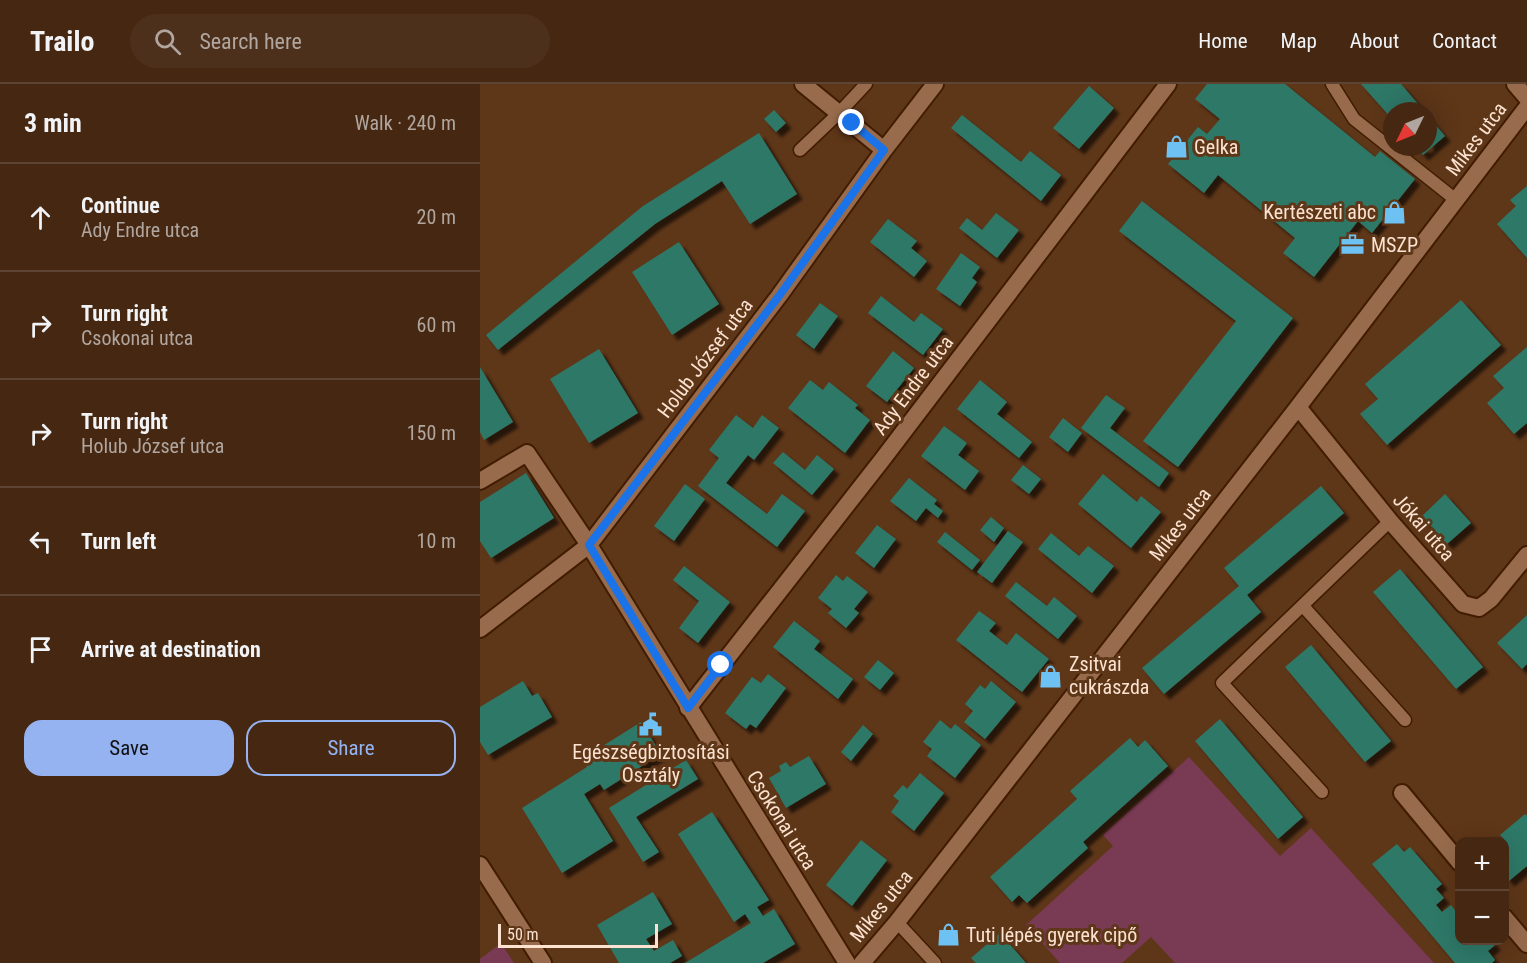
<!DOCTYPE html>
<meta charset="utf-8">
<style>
body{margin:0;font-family:"Roboto Condensed",sans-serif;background:#4d301b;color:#f1f3f6}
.controls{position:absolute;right:18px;bottom:18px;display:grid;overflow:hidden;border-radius:12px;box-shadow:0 6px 24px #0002}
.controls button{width:54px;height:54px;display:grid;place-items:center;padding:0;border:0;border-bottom:2px solid #5e4432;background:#462812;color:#f1f3f6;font:30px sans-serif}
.compass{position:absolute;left:903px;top:18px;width:54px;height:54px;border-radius:50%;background:#462812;box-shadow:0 6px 24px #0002;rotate:227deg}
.scale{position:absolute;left:18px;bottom:15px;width:160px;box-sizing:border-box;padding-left:6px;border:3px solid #fbe2d1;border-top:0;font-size:16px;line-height:21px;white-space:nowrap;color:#fbe2d1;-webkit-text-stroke:4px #5e3618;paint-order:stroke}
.stop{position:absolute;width:18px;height:18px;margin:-14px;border:4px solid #1a73e8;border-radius:50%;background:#fff}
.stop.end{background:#1a73e8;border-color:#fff;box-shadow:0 2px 6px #0008}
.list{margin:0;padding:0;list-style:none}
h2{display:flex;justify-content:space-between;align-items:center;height:78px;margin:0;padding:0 24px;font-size:26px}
h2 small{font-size:20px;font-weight:400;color:#b0a69f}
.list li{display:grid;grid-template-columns:39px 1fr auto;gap:18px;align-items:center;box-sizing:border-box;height:108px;padding:0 24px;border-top:2px solid #5e4432}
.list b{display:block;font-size:22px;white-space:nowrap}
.list p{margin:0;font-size:20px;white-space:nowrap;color:#b0a69f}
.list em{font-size:20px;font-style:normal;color:#b0a69f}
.actions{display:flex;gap:12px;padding:18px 24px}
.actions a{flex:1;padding:14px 0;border:2px solid #95b2f1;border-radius:18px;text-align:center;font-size:21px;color:#95b2f1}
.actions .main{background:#95b2f1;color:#111}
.icon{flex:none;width:33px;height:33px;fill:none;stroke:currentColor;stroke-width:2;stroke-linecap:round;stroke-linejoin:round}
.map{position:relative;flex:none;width:1047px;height:879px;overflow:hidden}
header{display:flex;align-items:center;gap:36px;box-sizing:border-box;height:84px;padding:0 30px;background:#462812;border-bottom:2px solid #5e4432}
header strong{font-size:28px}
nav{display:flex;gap:33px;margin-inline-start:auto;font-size:21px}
.search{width:420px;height:54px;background:#4d301b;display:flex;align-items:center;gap:15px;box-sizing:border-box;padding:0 21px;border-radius:33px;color:#b0a69f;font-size:22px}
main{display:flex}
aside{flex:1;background:#462812}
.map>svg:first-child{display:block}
.green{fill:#793a53}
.building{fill:#2e7868;filter:url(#shadow)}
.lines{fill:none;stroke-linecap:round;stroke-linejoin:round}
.service-casing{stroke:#411c00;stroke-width:15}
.minor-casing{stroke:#411c00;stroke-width:20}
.service{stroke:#976b4c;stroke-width:12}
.minor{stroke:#976b4c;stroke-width:16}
.route{stroke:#1a73e8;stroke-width:8}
.labels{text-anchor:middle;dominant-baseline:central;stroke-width:6;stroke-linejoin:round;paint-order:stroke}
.street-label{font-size:20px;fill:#fbe2d1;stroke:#5e3618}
.poi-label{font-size:20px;fill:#fbe2d1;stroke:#5e3618;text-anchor:start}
</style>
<header>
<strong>Trailo</strong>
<div class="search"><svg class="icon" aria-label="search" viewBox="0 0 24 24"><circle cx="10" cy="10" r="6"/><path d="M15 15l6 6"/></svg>Search here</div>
<nav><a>Home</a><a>Map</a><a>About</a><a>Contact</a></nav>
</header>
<main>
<aside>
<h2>3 min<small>Walk · 240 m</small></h2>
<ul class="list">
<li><svg class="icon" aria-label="ahead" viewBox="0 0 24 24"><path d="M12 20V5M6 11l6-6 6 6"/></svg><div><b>Continue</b><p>Ady Endre utca</p></div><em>20 m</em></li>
<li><svg class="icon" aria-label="right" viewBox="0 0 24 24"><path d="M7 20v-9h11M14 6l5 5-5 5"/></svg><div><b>Turn right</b><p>Csokonai utca</p></div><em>60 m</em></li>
<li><svg class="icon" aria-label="right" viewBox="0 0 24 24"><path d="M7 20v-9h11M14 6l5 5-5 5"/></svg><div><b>Turn right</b><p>Holub József utca</p></div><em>150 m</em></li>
<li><svg class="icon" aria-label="left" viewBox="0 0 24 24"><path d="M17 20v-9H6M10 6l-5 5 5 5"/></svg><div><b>Turn left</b></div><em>10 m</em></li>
<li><svg class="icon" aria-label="arrive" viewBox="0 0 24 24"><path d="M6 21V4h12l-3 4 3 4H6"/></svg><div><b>Arrive at destination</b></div></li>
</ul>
<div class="actions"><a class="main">Save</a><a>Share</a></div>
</aside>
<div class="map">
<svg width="1047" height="879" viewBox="0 0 1047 879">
<defs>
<filter id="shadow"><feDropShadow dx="5.5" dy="5.5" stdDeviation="1.5" flood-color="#0009"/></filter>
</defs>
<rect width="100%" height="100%" fill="#5e3618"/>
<!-- green -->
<path class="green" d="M709 673 800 772 831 744 954 879H695L671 853 642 879H580L546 841 633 762 623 751Z
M21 859 34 879H0V875Z"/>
<!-- building -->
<path class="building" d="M727 0H805L895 73 900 67 935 95 892 149 878 137 834 193 803 169 815 154 738 91 724 109 688 80 718 43 727 50 740 35 715 15Z
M881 0H921L944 27H912V35Z
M609 2 634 24 599 65 573 44Z
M294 26 306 39 296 48 284 35Z
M482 31 541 78 550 67 581 91 561 117 471 44Z
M948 32 965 52 943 71 936 63H948Z
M279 49 317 110 270 140 242 97 175 140 18 266 6 251 163 122Z
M1047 102V174L1017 140 1036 122 1030 116Z
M662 117 813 234 698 383 663 357 756 237 639 147Z
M516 129 539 146 517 174 479 144 487 134 502 146Z
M408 135 437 157 431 164 447 177 434 193 390 158Z
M199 158 239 220 192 251 152 188Z
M481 169 500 183 492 194 497 198 480 222 456 205Z
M401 212 434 238 441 229 463 245 443 271 388 229Z
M981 216 1021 261 907 361 880 330 898 315 885 300Z
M340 219 358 232 334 265 316 251Z
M1047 263V339L1034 350 1007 319 1024 304 1013 292Z
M119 265 158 329 109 359 70 295Z
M413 267 434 284 407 318 386 302Z
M0 283 33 338 4 356 0 348Z
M330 296 343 306 349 298 378 321 375 324 390 336 365 369 308 324Z
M500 296 527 318 517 330 552 358 539 374 477 325Z
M626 311 645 324 630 344 689 389 679 403 601 344Z
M256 331 273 344 282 331 299 344 274 376 268 371 246 399 287 430 302 410 325 427 297 463 218 402 239 374 229 366Z
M583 334 602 349 588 368 569 353Z
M464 342 487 359 478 371 499 387 485 406 441 372Z
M303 368 325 386 337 371 354 385 332 411 293 379Z
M543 381 561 395 549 410 531 396Z
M46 389 74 434 11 474 0 457V418Z
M623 390 657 418 661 412 681 428 651 464 598 420Z
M429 394 457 416 454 420 463 427 458 434 446 424 436 437 410 417Z
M205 400 225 415 194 457 174 442Z
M841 402 864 429 767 511 781 528 684 610 662 584 759 502 744 484Z
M965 410 991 439 967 460 942 432Z
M511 433 524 444 514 458 500 446Z
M397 441 416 455 394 484 375 469Z
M528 447 543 458 512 499 497 488Z
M465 448 500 476 492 486 457 458Z
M571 449 599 472 608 462 634 482 612 509 558 465Z
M204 482 250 518 218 559 199 544 219 517 193 496Z
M920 485 1003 583 976 605 893 508Z
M356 491 363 497 367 492 388 508 374 525 379 529 366 544 348 529 352 525 338 514Z
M536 498 567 522 574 513 597 532 578 555 525 512Z
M499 527 516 539 509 547 527 561 536 549 569 575 542 608 476 556Z
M1047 531V580L1042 585 1017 559Z
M314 537 340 557 334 565 373 595 358 615 293 563Z
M831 561 911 657 885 678 805 583Z
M398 576 414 589 400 606 384 593Z
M288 590 306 604 276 644 270 640 266 645 245 629 272 593 281 599Z
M43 597 52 612 58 609 72 633 8 671 0 658V623Z
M511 597 536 618 505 655 484 638 493 627 485 620 500 601 505 605Z
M740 635 823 733 798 755 715 657Z
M460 636 471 645 475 640 501 661 475 694 447 672 452 665 443 658Z
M161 638 181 670 124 706 120 700 104 710 133 757 82 789 42 724 107 683 102 675Z
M383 641 393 650 371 677 361 668Z
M650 654 658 663 665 656 688 682 603 758 608 764 547 819 539 811 532 818 510 793 597 715 590 707Z
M329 672 346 700 306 724 289 694 301 687 299 682 306 678 310 683Z
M206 676 218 695 156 733 179 768 163 778 129 724Z
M440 689 464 709 434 747 411 728 419 717 413 712 423 701 427 705Z
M232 728 289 816 277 823 283 832 294 825 315 860 283 879H205L271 839 265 830 254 838 198 750Z
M1045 730 1047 732V782L1029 797 1024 791V758H1022L1024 755 1020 751Z
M381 756 407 776 372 822 346 801Z
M917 760 924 768 930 763 962 800 956 805 964 814 956 821 962 828 971 821 978 830 980 828V856H1012L1015 861 1008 867 1015 876 1012 879H975L892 780Z
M173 808 192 840 166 855 174 867 193 856 202 872 190 879H139L117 841Z
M520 849 546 879H496L491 874Z"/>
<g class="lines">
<defs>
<path id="service" d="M852 0 874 35 976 116
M320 66 359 29 386 0
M823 522 925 636
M842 708 742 599 910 437
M417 838 455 879"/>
<path id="minor" d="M323 0 404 66
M1035 0 1047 14
M818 323 910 437 983 520 999 524 1011 515 1047 471
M0 397 47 369 109 461 367 879
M0 545 109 461 299 212 404 66 455 0
M208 624 402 376 688 0
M922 709 980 779
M0 781 63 879
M1024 833 1047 860
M382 879 417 838 818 323 1047 23"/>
</defs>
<!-- service casing -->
<use href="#service" class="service-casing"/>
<!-- minor casing -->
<use href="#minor" class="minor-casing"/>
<!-- service -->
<use href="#service" class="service"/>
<!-- minor -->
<use href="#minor" class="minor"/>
</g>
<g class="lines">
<!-- route -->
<path class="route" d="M241 581 208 624 109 461 299 212 404 66 372 39"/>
</g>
<!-- icons -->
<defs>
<symbol id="shop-bare" viewBox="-9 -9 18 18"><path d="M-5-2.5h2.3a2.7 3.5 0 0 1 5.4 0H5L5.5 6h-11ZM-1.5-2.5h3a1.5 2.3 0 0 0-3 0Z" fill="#6ec2f3" stroke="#5e3618" stroke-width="2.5" paint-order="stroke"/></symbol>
<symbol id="office-bare" viewBox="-9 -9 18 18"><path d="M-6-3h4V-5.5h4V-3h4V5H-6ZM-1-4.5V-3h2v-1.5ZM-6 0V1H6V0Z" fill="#6ec2f3" stroke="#5e3618" stroke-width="2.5" paint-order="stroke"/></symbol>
<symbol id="civic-bare" viewBox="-9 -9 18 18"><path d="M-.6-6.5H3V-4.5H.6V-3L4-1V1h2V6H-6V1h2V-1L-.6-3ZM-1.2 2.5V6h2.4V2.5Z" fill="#6ec2f3" stroke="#5e3618" stroke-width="2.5" paint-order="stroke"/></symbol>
</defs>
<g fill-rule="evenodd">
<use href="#shop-bare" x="680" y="46" width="33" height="33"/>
<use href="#shop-bare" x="898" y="112" width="33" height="33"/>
<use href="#office-bare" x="856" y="144" width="33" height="33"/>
<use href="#shop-bare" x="554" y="576" width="33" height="33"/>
<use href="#civic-bare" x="154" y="624" width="33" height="33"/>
<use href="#shop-bare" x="452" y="834" width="33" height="33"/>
</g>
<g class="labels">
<!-- street labels -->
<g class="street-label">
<text transform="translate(996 55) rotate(-53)">Mikes utca</text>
<text transform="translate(225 274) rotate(-53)">Holub József utca</text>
<text transform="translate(433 301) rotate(-53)">Ady Endre utca</text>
<text transform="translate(700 440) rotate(-52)">Mikes utca</text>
<text transform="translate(944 443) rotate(49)">Jókai utca</text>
<text transform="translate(302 736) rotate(58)">Csokonai utca</text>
<text transform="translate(401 822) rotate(-51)">Mikes utca</text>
</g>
<!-- poi labels -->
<g class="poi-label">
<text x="714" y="63">Gelka</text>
<text x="896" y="128" text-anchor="end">Kertészeti abc</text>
<text x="891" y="161">MSZP</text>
<text x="589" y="580">Zsitvai<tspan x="589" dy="23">cukrászda</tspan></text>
<text x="171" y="668" text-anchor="middle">Egészségbiztosítási<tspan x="171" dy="23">Osztály</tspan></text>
<text x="486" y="851">Tuti lépés gyerek cipő</text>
</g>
</g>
</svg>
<div class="controls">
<button>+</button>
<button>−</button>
</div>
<svg class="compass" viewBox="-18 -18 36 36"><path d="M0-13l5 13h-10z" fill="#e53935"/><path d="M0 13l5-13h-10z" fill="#b0a69f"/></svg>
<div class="scale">50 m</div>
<div class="stop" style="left:241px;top:581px"></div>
<div class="stop end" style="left:372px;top:39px"></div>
</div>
</main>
